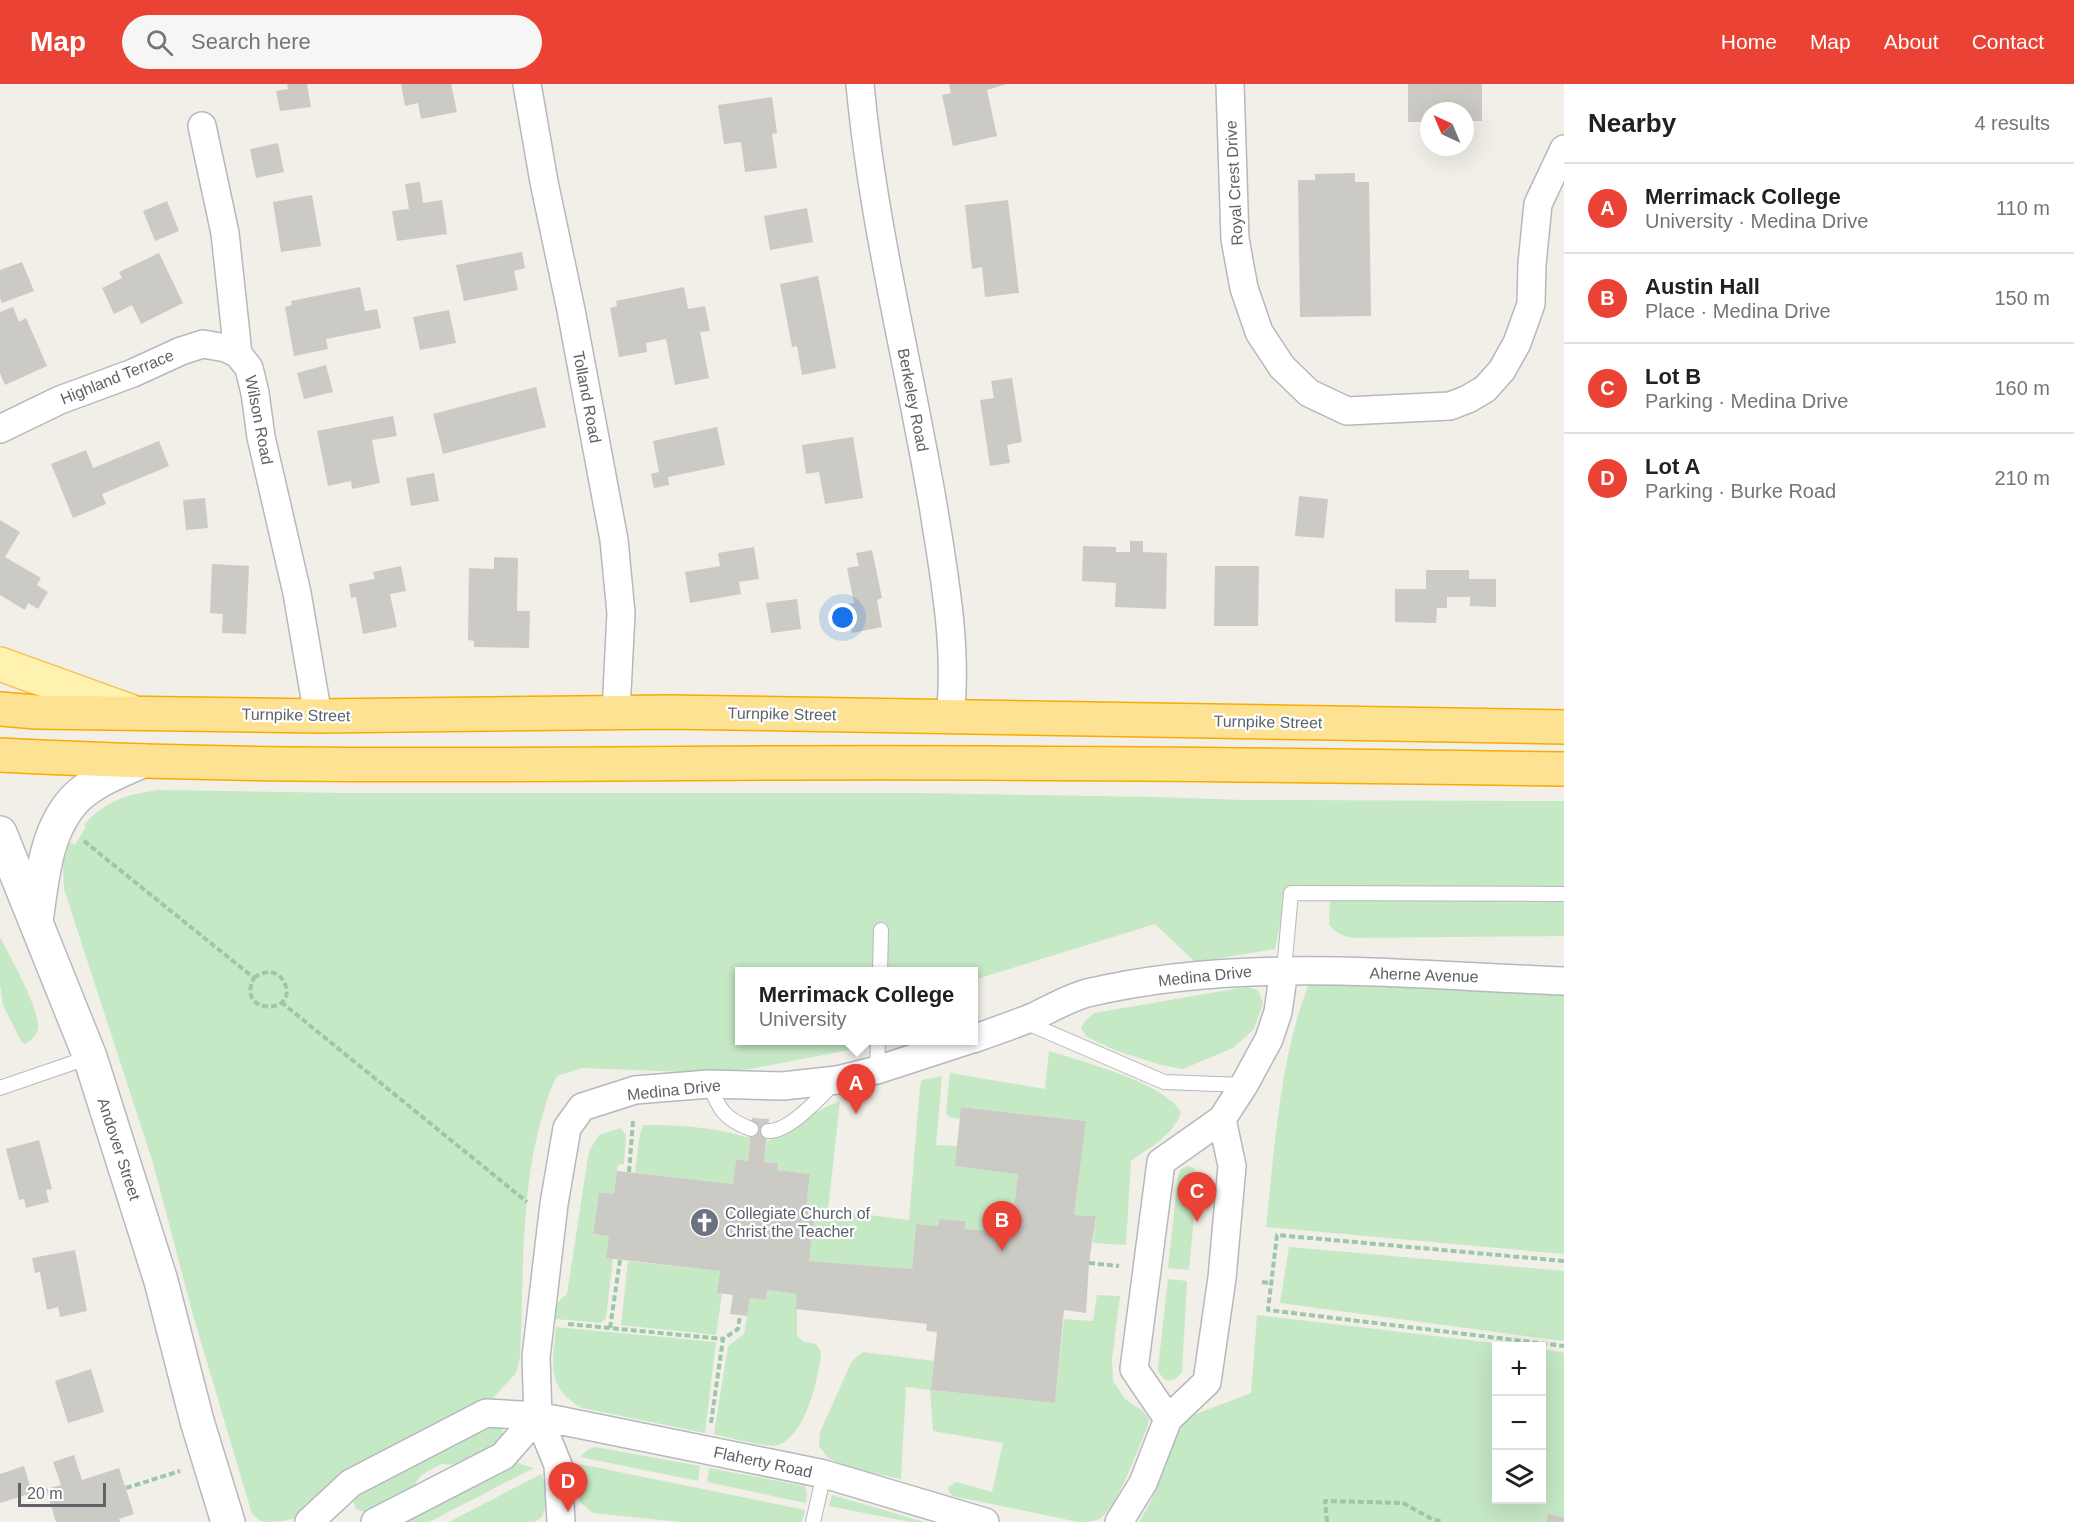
<!DOCTYPE html>
<meta charset="utf-8">
<style>
body{margin:0;font-family:Arial,sans-serif;background:#f6f6f6;color:#202124}
.controls{position:absolute;right:18px;bottom:18px;display:grid;overflow:hidden;border-radius:0px;box-shadow:0 6px 24px #0002}
.controls button{width:54px;height:54px;display:grid;place-items:center;padding:0;border:0;border-bottom:2px solid #e0e0e0;background:#fff;color:#202124;font:30px sans-serif}
.compass{position:absolute;left:1420px;top:18px;width:54px;height:54px;border-radius:50%;background:#fff;box-shadow:0 6px 24px #0002;rotate:316deg}
.scale{position:absolute;left:18px;bottom:15px;width:88px;box-sizing:border-box;padding-left:6px;border:3px solid #5f6368;border-top:0;font-size:16px;line-height:21px;white-space:nowrap;color:#5f6368;-webkit-text-stroke:4px #fff;paint-order:stroke}
.you{position:absolute;left:843px;top:534px;width:21px;height:21px;margin:-15px;border:4px solid #fff;border-radius:50%;background:#1a73e8;box-shadow:0 0 0 9px #1a73e833}
.badge{display:grid;place-items:center;width:39px;height:39px;border-radius:50%;background:#ea4335;color:#fff;font-size:20px;font-weight:700}
.pin{position:absolute;translate:-50% -50px;filter:drop-shadow(0 2px 3px #0008)}
.pin::after{content:'';position:absolute;top:32px;width:21px;height:18px;background:inherit;clip-path:polygon(0 0,100% 0,50% 100%)}
.popup{position:absolute;left:735px;top:883px;width:243px;height:78px;box-sizing:border-box;display:grid;place-content:center;border-radius:0px;background:#fff;filter:drop-shadow(0 2px 4px #0005);font-size:20px;white-space:nowrap;color:#757577}
.popup b{font-size:22px;color:#202124}
.popup::after{content:'';position:absolute;left:50%;top:100%;margin-left:-12px;border:12px solid transparent;border-top-color:#fff}
.list{margin:0;padding:0;list-style:none}
h2{display:flex;justify-content:space-between;align-items:center;height:78px;margin:0;padding:0 24px;font-size:26px}
h2 small{font-size:20px;font-weight:400;color:#757577}
.list li{display:grid;grid-template-columns:39px 1fr auto;gap:18px;align-items:center;box-sizing:border-box;height:90px;padding:0 24px;border-top:2px solid #e0e0e0}
.list b{display:block;font-size:22px;white-space:nowrap}
.list p{margin:0;font-size:20px;white-space:nowrap;color:#757577}
.list em{font-size:20px;font-style:normal;color:#757577}
.icon{flex:none;width:33px;height:33px;fill:none;stroke:currentColor;stroke-width:2;stroke-linecap:round;stroke-linejoin:round}
.map{position:relative;flex:none;width:1564px;height:1438px;overflow:hidden}
header{display:flex;align-items:center;gap:36px;box-sizing:border-box;height:84px;padding:0 30px;background:#ea4335;color:#fff}
header strong{font-size:28px}
nav{display:flex;gap:33px;margin-inline-start:auto;font-size:21px}
.search{width:420px;height:54px;background:#f6f6f6;display:flex;align-items:center;gap:15px;box-sizing:border-box;padding:0 21px;border-radius:33px;color:#757577;font-size:22px}
main{display:flex}
aside{flex:1;background:#fff}
.map>svg:first-child{display:block}
.green{fill:#c5e8c5}
.building{fill:#cccac5}
.lines{fill:none;stroke-linecap:round;stroke-linejoin:round}
.lane-casing{stroke:#b5b8bc;stroke-width:16}
.street-casing{stroke:#b5b8bc;stroke-width:30}
.secondary-casing{stroke:#b6babf;stroke-width:36}
.primary-casing{stroke:#f2c960;stroke-width:36}
.highway-casing{stroke:#f9ab00;stroke-width:36}
.path{stroke:#9cc7a9;stroke-width:4;stroke-dasharray:6 3;stroke-linecap:butt}
.lane{stroke:#fff;stroke-width:14}
.street{stroke:#fff;stroke-width:27}
.secondary{stroke:#fff;stroke-width:33}
.primary{stroke:#fff2af;stroke-width:33}
.highway{stroke:#fde293;stroke-width:33}
.labels{text-anchor:middle;dominant-baseline:central;stroke-width:4.5;stroke-linejoin:round;paint-order:stroke}
.street-label{font-size:16px;fill:#5f6368;stroke:#fff}
.worship-label{font-size:16px;fill:#5b616d;stroke:#fff;text-anchor:start}
</style>
<header>
<strong>Map</strong>
<div class="search"><svg class="icon" aria-label="search" viewBox="0 0 24 24"><circle cx="10" cy="10" r="6"/><path d="M15 15l6 6"/></svg>Search here</div>
<nav><a>Home</a><a>Map</a><a>About</a><a>Contact</a></nav>
</header>
<main>
<div class="map">
<svg width="1564" height="1438" viewBox="0 0 1564 1438">
<rect width="100%" height="100%" fill="#f1efe8"/>
<!-- green -->
<path class="green" d="M158 706 342 709H918L1154 713 1244 716 1564 717V852L1354 854C1343 852 1335 849 1329 840L1330 814H1285L1275 865 1195 878 1155 840 973 896V888H739V956L895 957 750 985 714 989 582 984 557 992C548 1009 544 1026 539 1044 520 1118 524 1197 520 1273L516 1289 491 1316 333 1397C322 1405 324 1410 317 1420 307 1435 281 1438 264 1438 260 1437 256 1433 252 1430L193 1231 153 1079 64 805 63 780 69 758 75 761 86 743 84 741C106 716 126 711 158 706Z
M0 853C11 875 37 919 38 942 38 951 31 957 24 960L21 957 3 921 0 900Z
M1564 893V1170L1266 1143C1275 1063 1279 978 1308 902L1321 896Z
M1246 903 1258 906 1263 919 1254 945 1233 964 1183 985 1161 981 1117 967 1087 953 1081 944 1085 937 1094 929Z
M1049 967C1083 978 1163 998 1181 1028 1175 1050 1149 1064 1131 1077L1126 1161 1093 1159 1096 1132 1074 1131 1086 1037 962 1023 960 1035 949 1033 946 1029 950 989 1045 1005Z
M942 992 936 1061 957 1062 1018 1090 1011 1148 965 1145V1137L939 1135 938 1142 916 1140 912 1185 809 1177 814 1126 806 1125 810 1090 777 1086 778 1079 764 1078 767 1057C794 1048 813 1026 840 1017L828 1126 909 1136 920 1003 922 996Z
M644 1041C684 1041 711 1043 750 1054L748 1077 736 1075 733 1100 635 1089 640 1049Z
M621 1044 626 1051 624 1080 618 1081 614 1110 599 1108 593 1150 609 1152 613 1175 606 1234 601 1239 556 1235C552 1224 559 1216 567 1210L589 1067 599 1051Z
M1188 1082 1194 1084 1198 1090 1189 1186 1168 1184 1178 1092 1181 1085Z
M1289 1163 1564 1187V1257L1280 1219Z
M628 1177 720 1187 717 1209 722 1210 716 1251 621 1241Z
M1168 1195 1187 1197 1182 1288C1174 1300 1162 1299 1158 1285Z
M767 1206 797 1210V1252L804 1258 816 1260 821 1268C819 1293 805 1359 773 1362 761 1362 727 1353 714 1350L728 1262 744 1250 750 1214 766 1216Z
M1097 1211 1120 1212 1112 1275 1113 1297 1125 1315 1143 1327 1149 1335 1147 1344C1138 1365 1118 1421 1101 1434 1094 1438 1086 1438 1078 1438L953 1412 949 1408 948 1403 956 1398 992 1408 1003 1359 933 1347 930 1306 906 1303 901 1395 850 1384 828 1374 819 1362 820 1348 852 1277 863 1268 934 1277 931 1306 1055 1319 1064 1235 1093 1237Z
M1257 1231 1519 1262H1496V1416H1542V1265L1562 1268 1564 1270V1433L1548 1430 1546 1438H1139C1160 1407 1167 1370 1184 1337L1188 1333 1251 1309Z
M556 1243 716 1258 705 1349 582 1324C545 1302 553 1281 556 1243Z
M495 1339 502 1344 504 1356 463 1381 441 1380 421 1391 409 1409 367 1429 356 1425 353 1417 355 1411Z
M595 1363 700 1382 698 1397 580 1373 587 1366Z
M518 1379 534 1384 429 1438H396L509 1380Z
M580 1380 805 1426 802 1438H680L593 1429 580 1418 573 1389 574 1382Z
M709 1384 805 1402 807 1409 806 1419 707 1398Z
M541 1390C548 1404 549 1421 541 1434L534 1438H449Z
M832 1411 924 1438H910L829 1422Z"/>
<!-- building -->
<path class="building" d="M287 0H307L311 23 280 27 276 7 288 5Z
M401 0H451L457 28 421 35 418 19 405 22Z
M949 0H1007L987 6 997 52 953 62 942 11 951 9Z
M1408 0H1482V37H1465V27H1429V38H1408Z
M772 13 777 49 772 50 777 84 745 88 741 58 724 60 718 21Z
M278 59 284 88 256 94 250 65Z
M1355 89V98H1369L1371 232 1300 233 1298 96H1315V90Z
M420 98 423 119 442 116 447 150 397 157 392 127 409 125 405 100Z
M312 111 321 162 281 168 273 118Z
M1008 116 1019 209 985 213 982 183 972 185 965 121Z
M167 117 179 147 155 157 143 127Z
M807 124 813 158 770 166 764 132Z
M522 168 525 184 514 187 518 206 464 217 456 181Z
M159 169 183 219 141 240 132 221 114 230 102 204 122 194 119 188Z
M22 178 34 207 2 219 0 214V186Z
M818 192 836 284 802 291 797 262 792 263 780 200Z
M360 203 365 227 377 225 381 244 326 255 328 265 294 272 285 223 292 221 291 217Z
M684 203 688 225 705 222 710 247 700 248 709 294 675 301 666 255 646 259 647 268 619 273 610 224 617 222 616 217Z
M13 223 19 238 26 234 47 282 5 301 0 289V228Z
M449 226 456 259 420 266 413 233Z
M326 281 333 308 304 315 297 289Z
M1012 294 1022 358 1007 361 1010 379 990 382 980 316 994 314 991 297Z
M536 303 546 343 443 370 433 330Z
M393 332 397 352 372 356 380 399 352 405 351 397 328 402 317 347Z
M717 343 725 381 668 393 669 401 654 404 651 390 659 388 653 357Z
M853 353 863 414 825 420 819 388 806 390 802 361Z
M159 357 169 382 102 410 106 420 73 434 51 380 86 366 93 384Z
M434 389 439 417 411 422 406 394Z
M1299 412 1328 415 1324 454 1295 452Z
M205 414 208 444 186 446 183 416Z
M0 436 20 448 5 473 41 494 37 501 48 508 38 525 28 519 25 526 0 511Z
M1130 457H1143V468L1167 469 1166 525 1115 523 1116 499 1082 497 1083 462 1116 463V468H1130Z
M754 463 759 495 739 498 741 510 690 519 685 488 720 482 718 469Z
M872 466 882 514 877 516 882 543 852 549 846 520 854 519 847 484 859 482 856 469Z
M494 473 518 474 517 527H530L529 564 474 563V557L468 556 469 484 494 485Z
M212 480 249 482 246 550 222 549 223 530 210 529Z
M401 482 406 507 390 510 397 543 363 550 356 513 351 514 349 500 375 495 373 488Z
M1215 482H1259L1258 542H1214Z
M1426 486H1469V495H1496V523L1470 522V513H1447V524H1437L1436 539 1395 538V505H1426Z
M797 515 801 545 771 549 766 519Z
M961 1023 1086 1037 1074 1131 1096 1132 1089 1179 1086 1229 1064 1226 1055 1319 931 1306 937 1248 926 1247 927 1240 796 1225 797 1210 767 1206 766 1216 750 1214 747 1232 730 1230 733 1211 717 1209 720 1187 606 1174 609 1152 593 1150 599 1108 614 1110 617 1087 733 1100 736 1075 748 1077 752 1034 769 1035 764 1078 778 1079 777 1086 810 1090 806 1125 815 1126 809 1177 912 1185 916 1140 938 1142 939 1135 965 1137V1145L1011 1148 1018 1090 955 1082Z
M39 1056 52 1105 46 1106 49 1118 26 1124 24 1115 19 1116 6 1065Z
M75 1166 87 1227 60 1233 58 1223 47 1226 40 1188 35 1189 32 1174Z
M91 1285 104 1328 68 1339 55 1297Z
M74 1371 82 1396 119 1384 134 1430 119 1435 120 1438H56L46 1405 61 1401 53 1378Z
M24 1382 32 1409 0 1419V1390Z
M1548 1430 1564 1433V1438H1546Z"/>
<g class="lines">
<defs>
<path id="lane" d="M1284 886 1291 809 1564 810
M880 888 881 846
M1025 938 1164 998 1244 1001
M877 986 878 956
M709 1000C719 1025 724 1035 751 1045
M0 1004 90 973
M768 1047C789 1048 819 1014 833 1000
M813 1438 824 1390"/>
<path id="street" d="M527 0 544 98 571 226 614 456 621 529 616 628
M860 0C873 142 909 280 933 421 944 490 958 563 950 633
M1230 0 1235 155 1244 204 1259 248 1282 283 1309 309 1347 327 1450 322 1468 315 1485 305 1502 286 1517 259 1531 220 1532 180 1538 120 1564 65
M202 42 225 149 238 270 249 284 255 309 261 353 297 509 318 632
M0 345 60 316 133 289 181 267 203 260 226 264 238 270
M973 955C993 948 1013 941 1033 933 1050 925 1069 914 1087 909 1243 872 1405 891 1564 897
M1168 1335 1134 1285 1161 1078 1222 1035 1244 1001 1269 955 1278 928 1284 886
M309 1438 351 1399 486 1329 538 1332 795 1384 824 1390 985 1438
M375 1438 503 1372 538 1332
M561 1438 558 1381 538 1332 536 1273 554 1120 567 1044 582 1023 635 1006 709 1000 783 1002 837 996 877 986 969 956
M1119 1438 1143 1399 1168 1335 1207 1298 1222 1194 1232 1082 1222 1035"/>
<path id="secondary" d="M0 749 90 973 161 1197 197 1337 228 1438
M36 838C42 796 45 745 77 713 95 696 120 687 142 677"/>
<path id="primary" d="M0 580 130 627"/>
<path id="highway" d="M0 625 36 628 318 632 669 628 1564 643
M0 671C262 685 524 680 786 679 1045 678 1305 681 1564 685"/>
</defs>
<!-- lane casing -->
<use href="#lane" class="lane-casing"/>
<!-- street casing -->
<use href="#street" class="street-casing"/>
<!-- secondary casing -->
<use href="#secondary" class="secondary-casing"/>
<!-- primary casing -->
<use href="#primary" class="primary-casing"/>
<!-- highway casing -->
<use href="#highway" class="highway-casing"/>
<!-- path -->
<path class="path" d="M84 757 254 894C235 931 298 931 285 900 279 885 264 886 254 894
M281 918 527 1118
M629 1088 633 1037
M1564 1177 1277 1151 1268 1226 1564 1262
M1089 1179 1119 1182
M1262 1198 1271 1199
M568 1240 723 1255
M610 1244 620 1176
M711 1339 723 1255 738 1245 740 1231
M126 1404 180 1387
M1327 1438 1325 1417 1403 1419 1432 1435 1443 1438"/>
<!-- lane -->
<use href="#lane" class="lane"/>
<!-- street -->
<use href="#street" class="street"/>
<!-- secondary -->
<use href="#secondary" class="secondary"/>
<!-- primary -->
<use href="#primary" class="primary"/>
<!-- highway -->
<use href="#highway" class="highway"/>
</g>
<!-- icons -->
<defs>
<symbol id="church-disc" viewBox="-11 -11 22 22"><circle r="9.5" fill="#6b7280" stroke="#fff"/><path d="M-1.2-6h2.4v3.5h3.3v2.4h-3.3V6h-2.4V-.1h-3.3v-2.4h3.3Z" fill="#fff"/></symbol>
</defs>
<g fill-rule="evenodd">
<use href="#church-disc" x="688" y="1122" width="33" height="33"/>
</g>
<g class="labels">
<!-- street labels -->
<g class="street-label">
<text transform="translate(1234 99) rotate(-93)">Royal Crest Drive</text>
<text transform="translate(117 293) rotate(-22)">Highland Terrace</text>
<text transform="translate(587 313) rotate(79)">Tolland Road</text>
<text transform="translate(913 316) rotate(79)">Berkeley Road</text>
<text transform="translate(259 336) rotate(79)">Wilson Road</text>
<text transform="translate(782 630) rotate(1)">Turnpike Street</text>
<text transform="translate(296 631) rotate(1)">Turnpike Street</text>
<text transform="translate(1268 638) rotate(1)">Turnpike Street</text>
<text transform="translate(1424 891) rotate(2)">Aherne Avenue</text>
<text transform="translate(1205 892) rotate(-6)">Medina Drive</text>
<text transform="translate(674 1006) rotate(-6)">Medina Drive</text>
<text transform="translate(119 1065) rotate(72)">Andover Street</text>
<text transform="translate(763 1378) rotate(12)">Flaherty Road</text>
</g>
<!-- worship labels -->
<g class="worship-label">
<text x="725" y="1129">Collegiate Church of<tspan x="725" dy="18">Christ the Teacher</tspan></text>
</g>
</g>
</svg>
<div class="controls">
<button>+</button>
<button>−</button>
<button><svg class="icon" aria-label="layers" viewBox="0 0 24 24"><path d="M12 4l9 5-9 5-9-5zM3 14l9 5 9-5"/></svg></button>
</div>
<svg class="compass" viewBox="-18 -18 36 36"><path d="M0-13l5 13h-10z" fill="#e53935"/><path d="M0 13l5-13h-10z" fill="#757577"/></svg>
<div class="scale">20 m</div>
<div class="you"></div>
<div class="pin badge" style="left:856px;top:1030px">A</div>
<div class="popup"><b>Merrimack College</b>University</div>
<div class="pin badge" style="left:1002px;top:1167px">B</div>
<div class="pin badge" style="left:1197px;top:1138px">C</div>
<div class="pin badge" style="left:568px;top:1428px">D</div>
</div>
<aside>
<h2>Nearby<small>4 results</small></h2>
<ul class="list">
<li><span class="badge">A</span><div><b>Merrimack College</b><p>University · Medina Drive</p></div><em>110 m</em></li>
<li><span class="badge">B</span><div><b>Austin Hall</b><p>Place · Medina Drive</p></div><em>150 m</em></li>
<li><span class="badge">C</span><div><b>Lot B</b><p>Parking · Medina Drive</p></div><em>160 m</em></li>
<li><span class="badge">D</span><div><b>Lot A</b><p>Parking · Burke Road</p></div><em>210 m</em></li>
</ul>
</aside>
</main>
